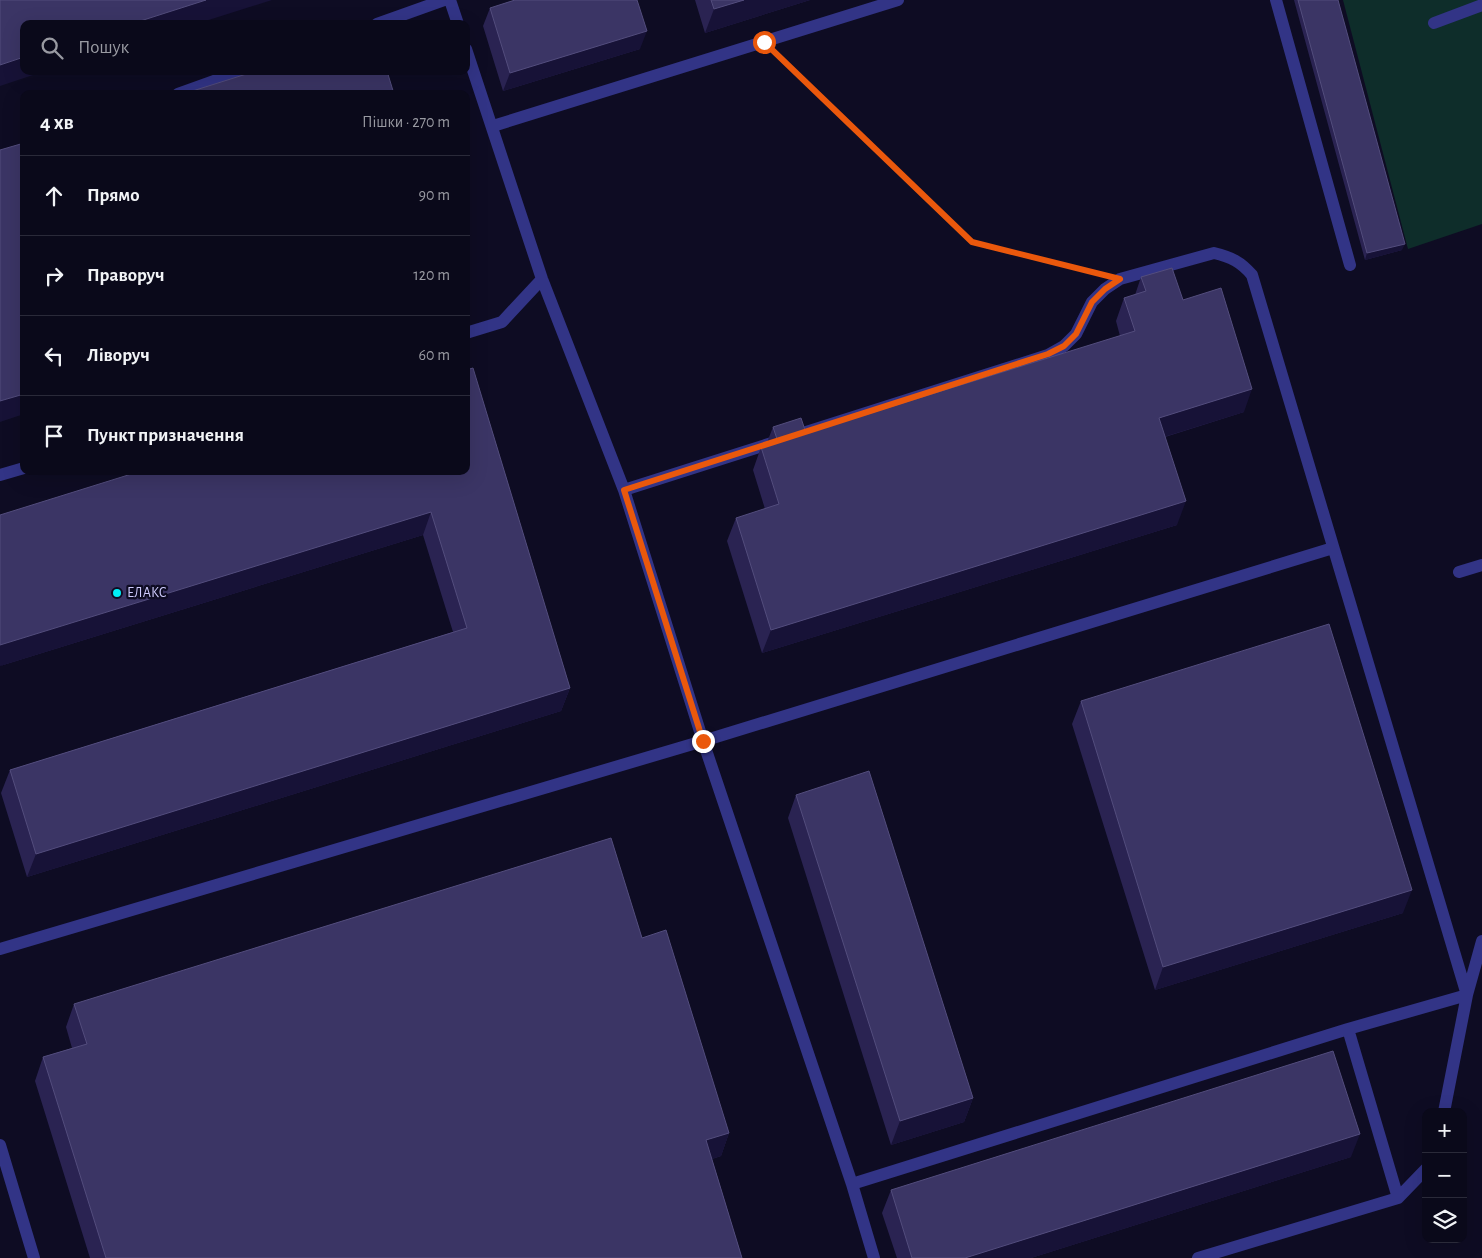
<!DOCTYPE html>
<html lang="uk">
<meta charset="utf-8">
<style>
body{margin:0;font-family:"Alegreya Sans",sans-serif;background:#131223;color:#f1f3f6}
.controls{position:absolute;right:15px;bottom:15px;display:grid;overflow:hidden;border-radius:10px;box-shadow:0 5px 20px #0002}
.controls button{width:45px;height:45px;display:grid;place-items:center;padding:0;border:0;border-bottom:1px solid #2a2a39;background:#0a091a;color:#f1f3f6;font:25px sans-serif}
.stop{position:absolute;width:15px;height:15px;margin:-11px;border:4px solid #ea580c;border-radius:50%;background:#fff}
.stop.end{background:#ea580c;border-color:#fff;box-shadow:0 1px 5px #0008}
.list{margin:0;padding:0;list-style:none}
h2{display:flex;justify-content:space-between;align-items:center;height:65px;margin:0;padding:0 20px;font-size:21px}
h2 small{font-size:16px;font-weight:400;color:#999aa2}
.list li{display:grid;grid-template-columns:32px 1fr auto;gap:15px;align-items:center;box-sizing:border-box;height:80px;padding:0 20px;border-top:1px solid #2a2a39}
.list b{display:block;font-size:19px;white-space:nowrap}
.list em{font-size:16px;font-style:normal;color:#999aa2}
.icon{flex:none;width:28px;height:28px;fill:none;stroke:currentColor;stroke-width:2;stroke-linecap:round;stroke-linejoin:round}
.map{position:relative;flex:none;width:1482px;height:1258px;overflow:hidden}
.search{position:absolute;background:#0a091a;box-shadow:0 5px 20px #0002;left:20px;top:20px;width:450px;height:55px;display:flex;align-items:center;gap:12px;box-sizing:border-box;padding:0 18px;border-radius:10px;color:#999aa2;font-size:19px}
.panel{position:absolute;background:#0a091a;box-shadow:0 5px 20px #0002;left:20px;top:90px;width:450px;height:385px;border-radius:10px}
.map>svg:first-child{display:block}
.green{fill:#0e2d2a}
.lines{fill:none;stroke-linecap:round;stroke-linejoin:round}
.path{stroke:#23bdaa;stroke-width:3;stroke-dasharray:2.5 4;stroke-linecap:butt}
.minor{stroke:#323486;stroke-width:12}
.wall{fill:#2a2352}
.shaded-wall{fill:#171237}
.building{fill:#3b3565;stroke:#534d7d}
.route{stroke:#ea580c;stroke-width:6}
.poi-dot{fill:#00eff8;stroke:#0e0c23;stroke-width:2}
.labels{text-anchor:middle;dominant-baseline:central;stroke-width:4.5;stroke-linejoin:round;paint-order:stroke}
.poi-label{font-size:14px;fill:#d0cdff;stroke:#0e0c23;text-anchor:start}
</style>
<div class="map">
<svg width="1482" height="1258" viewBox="0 0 1482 1258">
<rect width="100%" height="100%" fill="#0e0c23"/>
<!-- green -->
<path class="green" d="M1343 0H1482V224L1408 249Z"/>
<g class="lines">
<!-- path -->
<path class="path" d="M781 59 972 243 1089 272"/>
<!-- minor -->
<path class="minor" d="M450 0 458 24
M1276 0 1350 265
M1434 23 1482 5
M377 24 444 0
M466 49 542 279 624 490 703 741 852 1184 874 1258
M178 94 242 71
M493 126 898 0
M466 333 502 322 542 279
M0 475 24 468
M624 490 1048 355 1064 346 1076 334 1092 302 1105 289 1120 279 1214 253C1231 257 1241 262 1252 275L1467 995 1348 1029 852 1184
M1459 572 1482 565
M0 949 703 741 1333 548
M1348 1029 1398 1198
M1444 1112 1467 995 1482 941
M0 1145 34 1258
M1198 1258 1398 1198 1426 1169"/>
</g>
<!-- wall -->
<path class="wall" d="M695 0H810L705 33Z
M1294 0H1338L1402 250 1365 260Z
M490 8 640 49 503 91 483 26Z
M1141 277 1183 300 1244 412 1165 437 1177 525 762 653 727 541 736 518 765 509 753 470 761 447 766 445 773 427 806 433 1120 336 1116 321 1124 298 1135 295Z
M466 471 570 688 561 711 27 877 1 793 10 770 453 632 423 535 0 666Z
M1081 701 1403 913 1155 990 1072 724Z
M796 795 973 1098 964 1122 891 1145 788 818Z
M642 938 729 1133 721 1156 712 1159 742 1258H90L35 1081 43 1057 72 1048 66 1027 74 1004Z
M1351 1157 1031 1258H897L882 1213 891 1190Z"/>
<!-- shaded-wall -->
<path class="shaded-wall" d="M206 0H272L196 24H131Z
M744 0H810L705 33 714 9Z
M647 31 640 49 503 91 510 73Z
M24 57V71H45L0 86V65Z
M1405 244 1402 250 1365 260 1367 253Z
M1252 389 1244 412 1151 441 1159 418Z
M24 394V414L0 422V401Z
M1186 501 1177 525 762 653 771 630Z
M431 512 423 535 0 666V645Z
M570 688 561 711 27 877 36 854Z
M1412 890 1403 913 1155 990 1163 967Z
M973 1098 964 1122 891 1145 900 1121Z
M729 1133 721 1156 697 1164 706 1140Z
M1360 1134 1351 1157 1031 1258H965Z"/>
<!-- building -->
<path class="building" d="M0 0H206L131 24H24V57L0 65Z
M515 0H637L647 31 510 73 490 8Z
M711 0H744L714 9Z
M1298 0H1338L1405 244 1367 253Z
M256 71H387L394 94H183Z
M24 143V394L0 401V150Z
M1172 268 1183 300 1221 288 1252 389 1159 418 1186 501 771 630 736 518 779 504 761 447 778 442 773 427 801 418 806 433 1135 331 1124 298 1146 291 1141 277Z
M473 368 570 688 36 854 10 770 467 628 431 512 0 645V515L141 471H466V370Z
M1329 624 1412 890 1163 967 1081 701Z
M869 771 973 1098 900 1121 796 795Z
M611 838 642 938 666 930 729 1133 706 1140 742 1258H106L43 1057 87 1044 74 1004Z
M1333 1051 1360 1134 965 1258H912L891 1190Z"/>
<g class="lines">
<!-- route -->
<path class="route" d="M703 741 624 490 1048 354 1064 346 1076 334 1092 302 1105 289 1120 279 972 242 764 42"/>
</g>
<!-- markers -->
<circle class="poi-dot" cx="117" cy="593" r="5"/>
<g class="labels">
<!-- poi labels -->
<g class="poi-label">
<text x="127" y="593">ЕЛАКС</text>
</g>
</g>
</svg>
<div class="controls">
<button>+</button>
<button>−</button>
<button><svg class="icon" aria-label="layers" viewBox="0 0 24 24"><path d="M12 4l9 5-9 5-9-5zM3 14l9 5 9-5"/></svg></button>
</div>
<div class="stop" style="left:764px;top:42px"></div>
<div class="stop end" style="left:703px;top:741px"></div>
<div class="search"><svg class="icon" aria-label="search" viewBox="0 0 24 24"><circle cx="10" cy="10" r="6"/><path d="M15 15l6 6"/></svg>Пошук</div>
<section class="panel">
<h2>4 хв<small>Пішки · 270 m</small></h2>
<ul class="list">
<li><svg class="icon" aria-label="ahead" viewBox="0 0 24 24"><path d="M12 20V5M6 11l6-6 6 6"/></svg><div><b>Прямо</b></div><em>90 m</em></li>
<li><svg class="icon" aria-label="right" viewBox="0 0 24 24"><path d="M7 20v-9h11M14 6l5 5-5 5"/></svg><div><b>Праворуч</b></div><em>120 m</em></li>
<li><svg class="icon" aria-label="left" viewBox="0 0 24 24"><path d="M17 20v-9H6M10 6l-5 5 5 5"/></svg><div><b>Ліворуч</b></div><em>60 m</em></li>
<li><svg class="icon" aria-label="arrive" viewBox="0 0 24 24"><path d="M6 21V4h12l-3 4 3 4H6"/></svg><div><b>Пункт призначення</b></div></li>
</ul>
</section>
</div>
